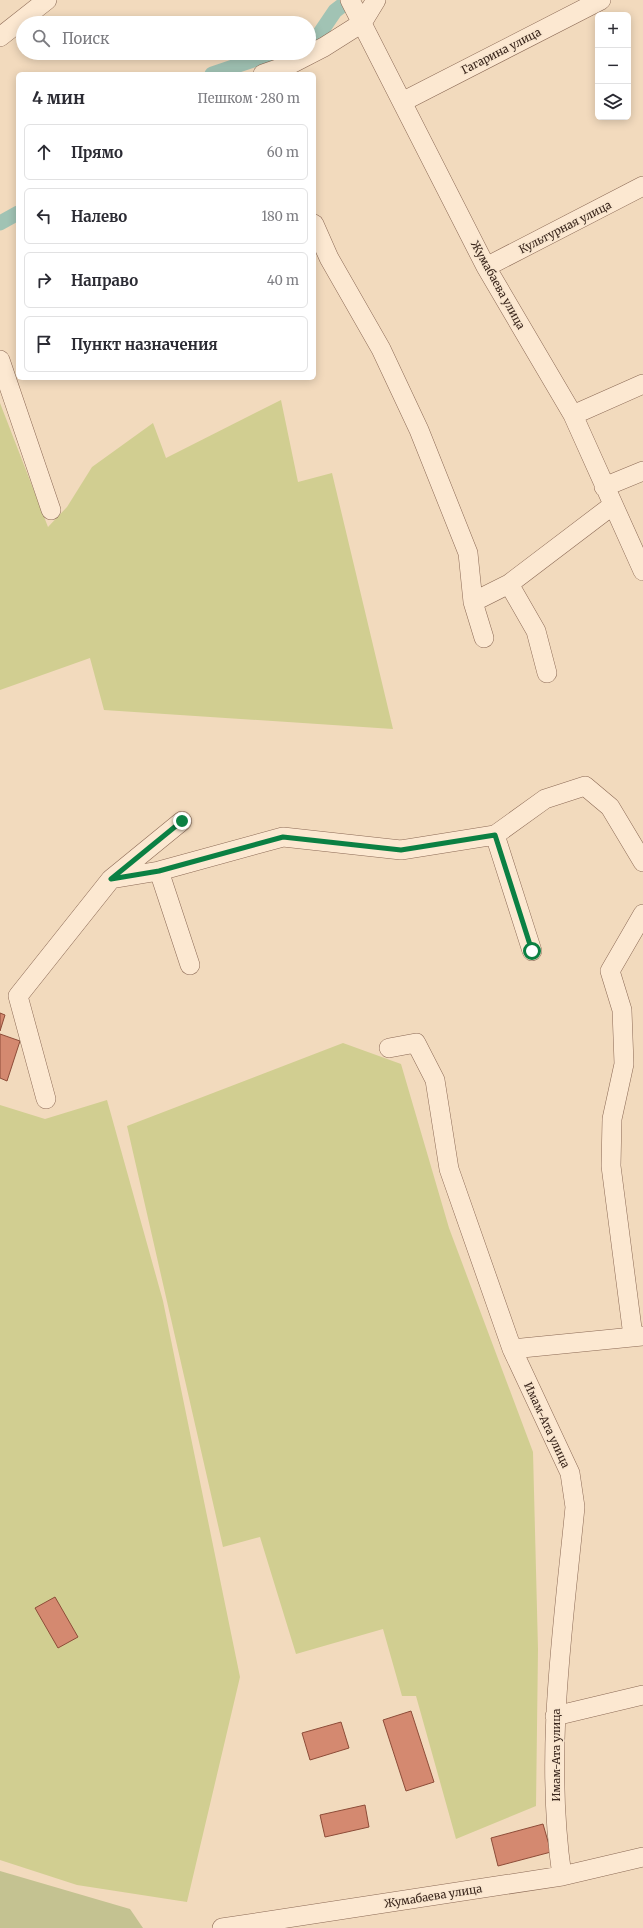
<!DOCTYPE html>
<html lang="ru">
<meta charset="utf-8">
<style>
body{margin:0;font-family:Merriweather,serif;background:#f2f2f3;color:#2b2b33}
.controls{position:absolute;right:12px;top:12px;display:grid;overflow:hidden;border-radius:6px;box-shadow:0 2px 10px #0003}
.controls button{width:36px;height:36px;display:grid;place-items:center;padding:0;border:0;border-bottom:1px solid #e1e1e2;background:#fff;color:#2b2b33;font:20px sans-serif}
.stop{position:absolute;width:12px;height:12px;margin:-9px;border:3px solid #0b8043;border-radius:50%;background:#fff}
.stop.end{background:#0b8043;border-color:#fff;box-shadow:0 1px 4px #0008}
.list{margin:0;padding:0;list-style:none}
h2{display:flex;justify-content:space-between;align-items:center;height:52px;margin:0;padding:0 16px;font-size:17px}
h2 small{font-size:13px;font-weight:400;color:#7c7c81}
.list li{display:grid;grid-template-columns:26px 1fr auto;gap:12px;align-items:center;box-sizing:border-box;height:56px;margin:0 8px 8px;padding:0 8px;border:1px solid #e1e1e2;border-radius:6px}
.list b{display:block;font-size:15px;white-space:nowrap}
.list em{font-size:13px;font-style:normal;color:#7c7c81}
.icon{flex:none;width:22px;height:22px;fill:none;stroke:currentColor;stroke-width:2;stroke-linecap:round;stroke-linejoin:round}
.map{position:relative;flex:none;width:643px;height:1928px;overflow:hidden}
.search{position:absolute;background:#fff;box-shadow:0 2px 10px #0003;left:16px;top:16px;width:300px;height:44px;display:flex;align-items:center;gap:10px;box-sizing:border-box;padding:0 14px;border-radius:22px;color:#7c7c81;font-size:15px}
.panel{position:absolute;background:#fff;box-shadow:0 2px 10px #0003;left:16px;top:72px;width:300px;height:308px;border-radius:6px}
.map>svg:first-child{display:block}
.green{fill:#d1ce91}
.cemetery{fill:#c4c291}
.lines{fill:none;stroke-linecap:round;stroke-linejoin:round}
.canal{stroke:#a1c3b4;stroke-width:15}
.building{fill:#d48970;stroke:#8d4c38}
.minor-casing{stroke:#8b6955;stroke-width:20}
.minor{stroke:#fce8d1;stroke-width:19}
.route{stroke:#0b8043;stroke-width:5}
.labels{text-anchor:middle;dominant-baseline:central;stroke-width:3;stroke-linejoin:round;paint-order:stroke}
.street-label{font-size:11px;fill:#39251b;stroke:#f8e5ce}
</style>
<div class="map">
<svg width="643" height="1928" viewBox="0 0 643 1928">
<rect width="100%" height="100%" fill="#f2dabd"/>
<!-- green -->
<path class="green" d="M281 400 298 482 332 473 393 729 104 710 90 658 0 690V403L48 527 67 507 92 467 153 423 166 458Z
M343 1043 401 1064 449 1228 533 1452 538 1649 536 1806 456 1839 416 1696H402L383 1629 296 1654 260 1537 223 1547 127 1126Z
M107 1100 163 1301 240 1677 187 1902 77 1885 0 1860V1105L45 1119Z"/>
<!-- cemetery -->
<path class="cemetery" d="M0 1871 130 1909 143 1928H0Z"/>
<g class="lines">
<!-- canal -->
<path class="canal" d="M309 41 316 39 335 11 349 0
M212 74 274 53
M0 223 18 213"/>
</g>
<!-- building -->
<path class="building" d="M0 1013 5 1015 0 1031Z
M0 1034 20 1041 7 1081 0 1078Z
M55 1597 78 1637 58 1648 35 1608Z
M411 1711 434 1782 406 1791 383 1720Z
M341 1722 349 1748 310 1760 302 1733Z
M365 1805 369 1827 325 1837 320 1815Z
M543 1824 551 1852 498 1866 491 1838Z"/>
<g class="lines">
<defs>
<path id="minor" d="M350 0 486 267 573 415 643 571
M0 37 47 0
M263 74 289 65 324 47 362 23 376 0
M402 102 601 0
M314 224 329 258 381 349 419 430 468 553 473 602 484 638
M486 267 643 186
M0 360 51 510
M573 415 643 384
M604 487 643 471
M509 584 536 631 547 673
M473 602 509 584 613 505
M495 835 532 951
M159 871 190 965
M111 879 159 871 283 837 401 850 495 835 545 799 585 786 610 807 643 862
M389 1048 416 1043 435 1080 449 1169 512 1349 570 1473 575 1507C563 1629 544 1753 562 1876
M46 1099 18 996 111 879 182 821
M633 1336 611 1166 612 1119 624 1064 622 1010 610 971 643 914
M512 1349 643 1336
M555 1716 643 1695
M222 1928 562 1876 643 1857"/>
</defs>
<!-- minor casing -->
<use href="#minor" class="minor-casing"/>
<!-- minor -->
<use href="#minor" class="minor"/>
</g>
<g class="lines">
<!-- route -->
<path class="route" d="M182 821 111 879 159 871 283 837 401 850 495 835 532 951"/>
</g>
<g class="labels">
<!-- street labels -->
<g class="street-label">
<text transform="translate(501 51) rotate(-27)">Гагарина улица</text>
<text transform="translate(565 227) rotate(-27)">Культурная улица</text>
<text transform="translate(498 285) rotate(61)">Жумабаева улица</text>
<text transform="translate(547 1425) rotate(65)">Имам-Ата улица</text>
<text transform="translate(556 1755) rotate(-90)">Имам-Ата улица</text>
<text transform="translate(433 1896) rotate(-9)">Жумабаева улица</text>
</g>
</g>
</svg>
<div class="controls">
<button>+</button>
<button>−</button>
<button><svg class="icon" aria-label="layers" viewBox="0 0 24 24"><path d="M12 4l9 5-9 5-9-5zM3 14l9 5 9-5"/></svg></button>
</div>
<div class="stop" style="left:532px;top:951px"></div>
<div class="stop end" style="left:182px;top:821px"></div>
<div class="search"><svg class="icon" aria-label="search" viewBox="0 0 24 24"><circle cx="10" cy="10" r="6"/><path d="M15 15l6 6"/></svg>Поиск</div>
<section class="panel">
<h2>4 мин<small>Пешком · 280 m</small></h2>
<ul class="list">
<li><svg class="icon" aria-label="ahead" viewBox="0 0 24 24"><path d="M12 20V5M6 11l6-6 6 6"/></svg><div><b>Прямо</b></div><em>60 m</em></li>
<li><svg class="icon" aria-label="left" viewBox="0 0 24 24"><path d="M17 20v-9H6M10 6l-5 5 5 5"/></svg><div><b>Налево</b></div><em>180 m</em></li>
<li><svg class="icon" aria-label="right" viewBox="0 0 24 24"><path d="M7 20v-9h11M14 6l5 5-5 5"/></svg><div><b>Направо</b></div><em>40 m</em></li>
<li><svg class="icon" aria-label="arrive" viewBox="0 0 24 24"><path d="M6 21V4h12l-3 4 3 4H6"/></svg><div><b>Пункт назначения</b></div></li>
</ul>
</section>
</div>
